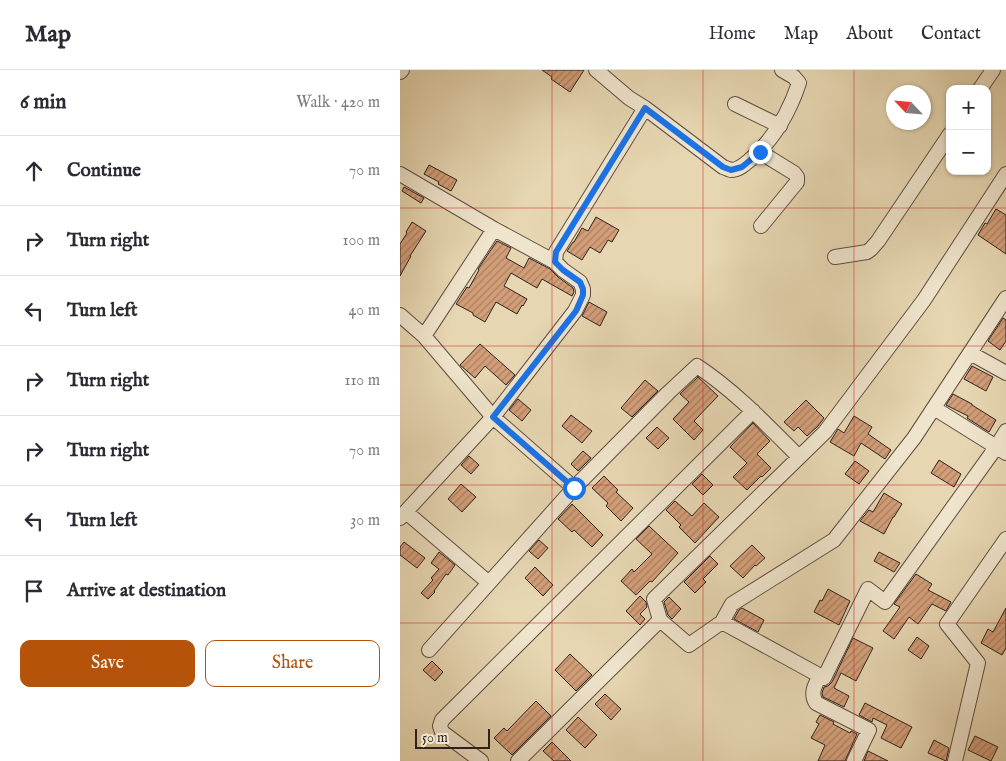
<!DOCTYPE html>
<meta charset="utf-8">
<style>
body{margin:0;font-family:"IM FELL English",serif;background:#f7f7f7;color:#2b2b33}
.controls{position:absolute;right:15px;top:15px;display:grid;overflow:hidden;border-radius:10px;box-shadow:0 1px 4px #0004}
.controls button{width:45px;height:45px;display:grid;place-items:center;padding:0;border:0;border-bottom:1px solid #e1e1e2;background:#fff;color:#2b2b33;font:25px sans-serif}
.compass{position:absolute;left:486px;top:15px;width:45px;height:45px;border-radius:50%;background:#fff;box-shadow:0 1px 4px #0004;rotate:296deg}
.scale{position:absolute;left:15px;bottom:12px;width:75px;box-sizing:border-box;padding-left:5px;border:2px solid #31211c;border-top:0;font-size:14px;line-height:18px;white-space:nowrap;color:#31211c;-webkit-text-stroke:4px #efe4cc;paint-order:stroke}
.stop{position:absolute;width:15px;height:15px;margin:-11px;border:4px solid #1a73e8;border-radius:50%;background:#fff}
.stop.end{background:#1a73e8;border-color:#fff;box-shadow:0 1px 5px #0008}
.list{margin:0;padding:0;list-style:none}
h2{display:flex;justify-content:space-between;align-items:center;height:65px;margin:0;padding:0 20px;font-size:21px}
h2 small{font-size:16px;font-weight:400;color:#7c7c81}
.list li{display:grid;grid-template-columns:32px 1fr auto;gap:15px;align-items:center;box-sizing:border-box;height:70px;padding:0 20px;border-top:1px solid #e1e1e2}
.list b{display:block;font-size:19px;white-space:nowrap}
.list em{font-size:16px;font-style:normal;color:#7c7c81}
.actions{display:flex;gap:10px;padding:15px 20px}
.actions a{flex:1;padding:11px 0;border:1px solid #b45309;border-radius:10px;text-align:center;font-size:18px;color:#b45309}
.actions .main{background:#b45309;color:#fff}
.icon{flex:none;width:28px;height:28px;fill:none;stroke:currentColor;stroke-width:2;stroke-linecap:round;stroke-linejoin:round}
.map{position:relative;flex:none;width:606px;height:691px;overflow:hidden}
header{display:flex;align-items:center;gap:30px;box-sizing:border-box;height:70px;padding:0 25px;background:#fff;border-bottom:1px solid #e1e1e2}
header strong{font-size:24px}
nav{display:flex;gap:28px;margin-inline-start:auto;font-size:18px}
main{display:flex}
aside{flex:1;background:#fff}
.map>svg:first-child{display:block}
.building{fill:url(#building-hatch);stroke:#31211c}
.lines{fill:none;stroke-linecap:round;stroke-linejoin:round}
.minor-casing{stroke:#5e4e41;stroke-width:16}
.minor{stroke:#efe4cc;stroke-width:14}
.route{stroke:#1a73e8;stroke-width:6}
.grid{fill:none;stroke:#d62828;stroke-width:1;stroke-opacity:0.55}
</style>
<header>
<strong>Map</strong>
<nav><a>Home</a><a>Map</a><a>About</a><a>Contact</a></nav>
</header>
<main>
<aside>
<h2>6 min<small>Walk · 420 m</small></h2>
<ul class="list">
<li><svg class="icon" aria-label="ahead" viewBox="0 0 24 24"><path d="M12 20V5M6 11l6-6 6 6"/></svg><div><b>Continue</b></div><em>70 m</em></li>
<li><svg class="icon" aria-label="right" viewBox="0 0 24 24"><path d="M7 20v-9h11M14 6l5 5-5 5"/></svg><div><b>Turn right</b></div><em>100 m</em></li>
<li><svg class="icon" aria-label="left" viewBox="0 0 24 24"><path d="M17 20v-9H6M10 6l-5 5 5 5"/></svg><div><b>Turn left</b></div><em>40 m</em></li>
<li><svg class="icon" aria-label="right" viewBox="0 0 24 24"><path d="M7 20v-9h11M14 6l5 5-5 5"/></svg><div><b>Turn right</b></div><em>110 m</em></li>
<li><svg class="icon" aria-label="right" viewBox="0 0 24 24"><path d="M7 20v-9h11M14 6l5 5-5 5"/></svg><div><b>Turn right</b></div><em>70 m</em></li>
<li><svg class="icon" aria-label="left" viewBox="0 0 24 24"><path d="M17 20v-9H6M10 6l-5 5 5 5"/></svg><div><b>Turn left</b></div><em>30 m</em></li>
<li><svg class="icon" aria-label="arrive" viewBox="0 0 24 24"><path d="M6 21V4h12l-3 4 3 4H6"/></svg><div><b>Arrive at destination</b></div></li>
</ul>
<div class="actions"><a class="main">Save</a><a>Share</a></div>
</aside>
<div class="map">
<svg width="606" height="691" viewBox="0 0 606 691">
<defs>
<pattern id="building-hatch" width="6" height="6" patternUnits="userSpaceOnUse" patternTransform="scale(1.25)"><rect width="6" height="6" fill="#d29e78"/><path d="M-1 1l2-2M0 6l6-6M5 7l2-2" fill="none" stroke="#ab8062"/></pattern>
</defs>
<rect width="100%" height="100%" fill="#e6d6b1"/>
<filter id="stains"><feTurbulence type="fractalNoise" baseFrequency=".004" numOctaves="4"/><feColorMatrix values="0 0 0 0 .2 0 0 0 0 .09 0 0 0 0 .02 0 0 0 .5 -.17"/></filter>
<radialGradient id="worn" r=".72"><stop offset=".6" stop-color="#630" stop-opacity="0"/><stop offset="1" stop-color="#630" stop-opacity=".3"/></radialGradient>
<!-- building -->
<path class="building" d="M142 0H184L170 22 151 9 152 7Z
M29 95 57 110 51 121 38 114 39 112 24 104Z
M4 117 24 128 21 133 2 121Z
M596 139 606 145V184L578 165 585 153 587 154Z
M196 147 219 160 212 172 208 170 200 183 190 177 182 190 167 181 173 172H174L182 158 188 161Z
M12 152 26 161 10 186H11L0 206V174L7 163 6 162Z
M97 171 111 178 106 188 124 198 129 188 150 199 158 207 173 218 174 222 172 226 142 209 137 218 111 203 104 216 127 229 123 236 122 235 117 244 96 232 85 252 73 245V243L56 234 67 217 69 218 79 200 78 199Z
M189 232 207 242 200 256 182 246Z
M603 248 606 250V271L600 280 588 271Z
M80 274 115 305 106 315 85 296 75 308 60 295Z
M572 296 593 307 586 321 564 309Z
M298 307 318 326 294 351 303 360 294 370 273 349 289 332 280 324Z
M245 310 258 321 232 347 221 338Z
M553 324 572 334V335L596 350 589 362 567 348 568 346 546 335Z
M118 329 131 340 122 351 109 340Z
M406 330 424 348 418 356 407 366 398 357 394 361 384 352Z
M171 345 192 361 182 373 162 356Z
M454 346 472 357 468 364 491 380 485 389 461 373 454 386 430 372 438 359 444 363Z
M353 353 370 371 357 384 371 398 362 407 361 406 347 420 333 407 347 393 330 377Z
M257 357 269 368 258 379 246 368Z
M183 381 191 388 178 401 171 394Z
M69 386 79 395 71 404 61 395Z
M539 390 561 404 554 417 531 403Z
M455 391 469 401 459 414 445 404Z
M302 404 313 415 303 425 292 414Z
M204 406 218 420 216 422 233 438 221 451 206 436 208 433 192 418Z
M61 414 76 427 62 442 48 429Z
M484 423 502 434 494 447H493L484 464 460 451 469 440 473 442Z
M275 431 292 446 304 433 319 447 295 473 279 457 281 455 266 440Z
M172 434 203 465 192 477 174 460 172 462 158 449Z
M249 456 278 483 252 512 250 511 236 525 221 511 232 499 234 502 252 484 236 469Z
M139 470 148 478 138 489 129 481Z
M4 472 25 488 17 498 0 485V477Z
M352 475 365 488 356 496 355 495 343 508 330 496Z
M39 482 55 495 48 505 46 504 34 521 35 522 28 529 21 523 33 510 31 508 39 499 31 493Z
M479 482 500 493 494 502 474 491Z
M310 486 318 494 303 509 306 512 295 523 284 512Z
M135 497 153 515 143 526 125 508Z
M516 504 532 514 528 520 551 532 546 541 532 534 518 554 509 547 494 569 483 561 500 537 494 534Z
M428 519 450 531 439 555 414 542 420 530 422 531Z
M240 526 246 532 247 537 240 544 245 549 240 555 226 541Z
M269 527 281 539 272 549 268 545 264 532Z
M342 538 364 550 358 562 334 549 339 540Z
M606 538V578L602 585 581 573 588 559 593 562Z
M517 567 529 576 521 589 508 580Z
M453 568 473 578 456 611 441 603 434 618 449 626 444 637 423 627 422 623 424 617 428 616 432 612Z
M170 584 192 605 176 621 155 600Z
M32 591 43 602 35 611 23 600Z
M205 624 221 639 211 650 195 634Z
M136 631 151 646 112 685 94 668 104 658 107 661Z
M465 633 512 657 501 678 481 668 487 655 473 648 472 652 459 645Z
M420 645 434 652 433 654 450 663 451 661 457 664 445 691H418L425 675 411 668 419 654 416 652Z
M178 647 197 665 185 678 166 660Z
M575 666 598 677 591 691 568 680Z
M534 670 549 678 546 691 528 683Z
M152 672 171 691H154L143 681Z
M468 681 488 691H464Z"/>
<g class="lines">
<defs>
<path id="minor" d="M0 2 2 0
M580 19 593 0
M335 34 380 56
M245 38 323 97C326 98 328 99 331 100 339 100 345 94 351 89 375 68 389 43 399 13L394 7 382 0
M360 82 394 103 397 107V112L361 156
M0 104 94 159 155 192
M435 187 467 182 471 179 478 171 550 64
M0 245 24 266 93 347 0 448
M24 266 94 159
M570 283 606 303
M534 338 606 383
M174 418 93 347 175 241 183 225V219L180 212 163 200 155 192 156 182 245 38 229 28 196 0
M6 442 89 513
M260 550 289 575 322 552 424 608 468 519 485 532 597 376 606 361
M322 552 332 534 434 470 514 368 606 228
M29 580 174 418 268 323 297 296C335 321 367 355 399 387
M420 605C415 615 410 623 416 633L469 660 454 691
M81 691 42 662 40 656 42 650 353 341
M118 691 260 550 254 529 425 362 524 230 606 104
M555 691 578 593 547 554 606 469"/>
</defs>
<!-- minor casing -->
<use href="#minor" class="minor-casing"/>
<!-- minor -->
<use href="#minor" class="minor"/>
</g>
<g class="lines">
<!-- route -->
<path class="route" d="M174 418 93 347 176 241 183 225V219L180 212 163 200 155 192 156 182 245 38 323 97 331 100 342 97 360 82"/>
</g>
<!-- grid -->
<path class="grid" d="M152 0V691M303 0V691M454 0V691M0 138H606M0 276H606M0 415H606M0 553H606"/>
<rect width="100%" height="100%" filter="url(#stains)"/>
<rect width="100%" height="100%" fill="url(#worn)"/>
</svg>
<div class="controls">
<button>+</button>
<button>−</button>
</div>
<svg class="compass" viewBox="-18 -18 36 36"><path d="M0-13l5 13h-10z" fill="#e53935"/><path d="M0 13l5-13h-10z" fill="#7c7c81"/></svg>
<div class="scale">50 m</div>
<div class="stop" style="left:174px;top:418px"></div>
<div class="stop end" style="left:360px;top:82px"></div>
</div>
</main>
